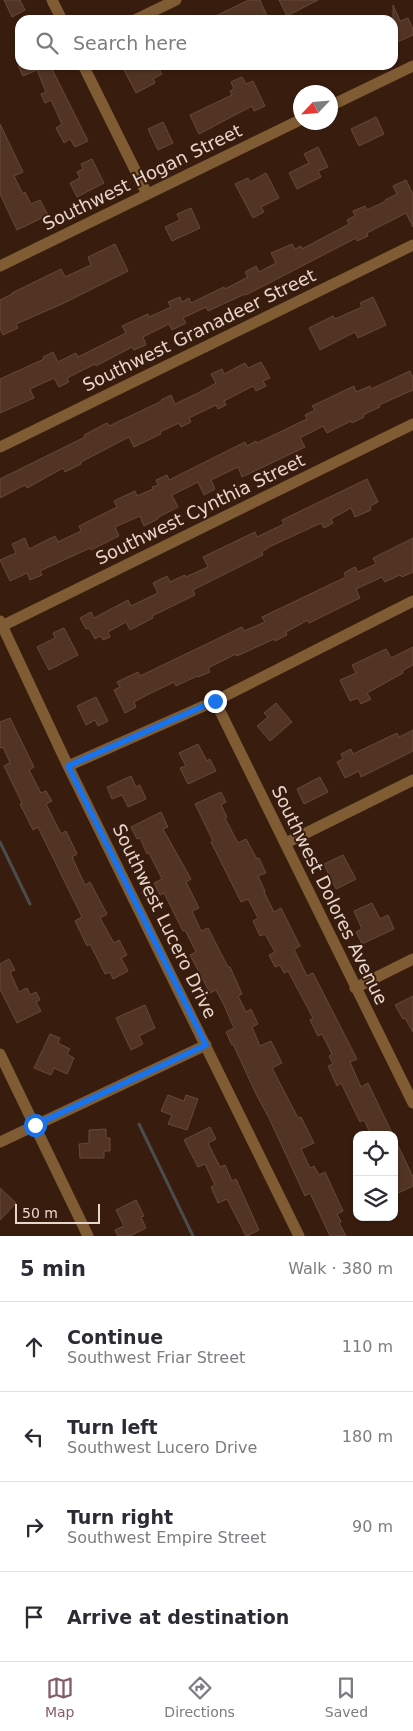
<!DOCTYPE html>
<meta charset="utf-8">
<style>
body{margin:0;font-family:"DejaVu Sans",sans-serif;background:#f2f2f3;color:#2b2b33}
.controls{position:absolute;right:15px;bottom:15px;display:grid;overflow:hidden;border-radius:10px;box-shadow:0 1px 4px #0004}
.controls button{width:45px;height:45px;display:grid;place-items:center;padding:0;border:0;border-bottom:1px solid #e1e1e2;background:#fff;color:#2b2b33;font:25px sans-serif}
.compass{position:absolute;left:293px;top:85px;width:45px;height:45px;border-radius:50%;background:#fff;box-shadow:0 1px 4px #0004;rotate:244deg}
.scale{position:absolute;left:15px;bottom:12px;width:85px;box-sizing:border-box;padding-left:5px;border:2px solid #e8d5cb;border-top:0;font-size:14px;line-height:18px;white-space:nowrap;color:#e8d5cb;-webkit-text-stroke:4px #381d0e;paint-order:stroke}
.stop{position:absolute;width:15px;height:15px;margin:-11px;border:4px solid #1a73e8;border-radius:50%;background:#fff}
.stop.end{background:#1a73e8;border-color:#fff;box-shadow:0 1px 5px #0008}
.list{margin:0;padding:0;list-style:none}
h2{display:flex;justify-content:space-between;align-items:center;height:65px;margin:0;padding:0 20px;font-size:21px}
h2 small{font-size:16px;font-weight:400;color:#7c7c81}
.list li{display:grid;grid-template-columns:32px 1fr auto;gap:15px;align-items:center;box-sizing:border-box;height:90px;padding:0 20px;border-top:1px solid #e1e1e2}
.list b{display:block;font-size:19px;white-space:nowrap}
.list p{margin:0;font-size:16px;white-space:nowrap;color:#7c7c81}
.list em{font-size:16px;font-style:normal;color:#7c7c81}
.icon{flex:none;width:28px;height:28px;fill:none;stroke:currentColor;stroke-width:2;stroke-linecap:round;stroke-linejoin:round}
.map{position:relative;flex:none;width:413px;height:1236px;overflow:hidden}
.search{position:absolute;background:#fff;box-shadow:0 1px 4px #0004;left:15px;right:15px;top:15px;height:55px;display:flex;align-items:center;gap:12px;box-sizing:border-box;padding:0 18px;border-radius:15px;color:#7c7c81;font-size:19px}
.sheet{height:425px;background:#fff}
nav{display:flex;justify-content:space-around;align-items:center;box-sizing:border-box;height:70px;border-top:1px solid #e1e1e2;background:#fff;font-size:14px;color:#7c7c81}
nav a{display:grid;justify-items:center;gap:2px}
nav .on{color:#855d6b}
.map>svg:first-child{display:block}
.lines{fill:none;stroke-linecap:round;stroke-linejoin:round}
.stream{stroke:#4a4d4c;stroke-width:3}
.building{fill:#513424;stroke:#684938}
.minor{stroke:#7f5c34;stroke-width:11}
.route{stroke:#1a73e8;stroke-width:6}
.labels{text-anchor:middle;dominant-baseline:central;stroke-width:4;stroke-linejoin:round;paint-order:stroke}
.street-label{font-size:18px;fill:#e8d5cb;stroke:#381d0e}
</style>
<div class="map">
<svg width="413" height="1236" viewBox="0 0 413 1236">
<rect width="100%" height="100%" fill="#381d0e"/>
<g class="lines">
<!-- stream -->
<path class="stream" d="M0 842 30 904
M139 1124 193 1236"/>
</g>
<!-- building -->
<path class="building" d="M4 0H20L25 10 12 17Z
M249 0H260L267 16 259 20H207Z
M279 0H318L287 16Z
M393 5 400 21 408 18 413 29V35L393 44Z
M18 65H50L88 141 75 147 70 139 64 143 56 128 62 124 51 100 45 103 41 94 46 92 37 70 23 76Z
M134 65H157L162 74 153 79 155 83 136 93 124 70Z
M242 77 246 84 253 81 265 106 254 111 252 106 199 134 190 115 232 95 230 91 234 89 231 82Z
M376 117 384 134 359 146 351 129Z
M163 122 173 143 158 150 148 129Z
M0 124 23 172 14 176 23 194 25 192 31 204 40 200 48 215 17 230 0 194Z
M318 147 328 167 318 171 321 177 297 189 289 173 309 163 304 154Z
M92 159 104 183 77 197 70 183 80 178 77 172 83 169 81 164Z
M266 173 279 198 261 207 264 212 253 218 235 184 248 178 250 182Z
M406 180 413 194V227L406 213 367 233 368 236 357 241 356 238 246 295 245 294 208 311 206 307 183 318 186 323 172 330 169 324 143 337 146 345 134 350 132 347 96 366 95 364 67 378 69 382 59 387 54 378 30 389 34 398 0 413V379L44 359 43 357 53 352 58 362 76 353 78 357 126 333 122 326 148 314 149 317 171 307 168 302 180 297 182 302 189 298 191 303 224 287 225 289 248 277 245 272 256 266 259 272 276 263 271 253 292 244 295 249 301 246 302 249 349 224 347 220 355 216 353 211 365 206 367 210 386 201 385 200 397 194 393 186Z
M191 208 200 228 172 241 165 227 180 220 177 214Z
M115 244 128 271 64 303 16 324 18 328 3 335 0 329V300L12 294V293L61 269 65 277 91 265 88 257Z
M373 297 386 325 358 338 355 332 320 350 309 328 333 316 335 319 362 307 360 303Z
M261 362 270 378 263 381 266 386 256 391 253 386 224 401 226 405 218 409 216 405 189 418 191 422 181 427 179 423 160 432 161 434 134 447 129 437 81 462V464L65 472 63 468 27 488 25 485 0 498V479L85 437 84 435 107 423 109 426 162 401 161 400 171 395 175 404 200 392 216 383 211 374 222 369 224 374 245 363 248 368Z
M410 371 413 378V390L379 405 380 407 363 415 364 417 352 423 351 421 327 433 323 426 300 438 305 447 242 477 238 467 211 480 215 489 204 495 198 482 172 495 178 507 157 518 158 519 144 526 140 516 115 527 119 536 91 550 90 548 40 571 42 575 30 580 27 573 10 581 0 560 16 553 12 544 25 538 29 549 55 536 58 542 81 531 79 526 117 507 114 501 135 491 137 496 153 489 152 487 158 485 156 480 167 475 169 480 245 442 247 446 256 441 257 443 307 419 305 415 315 410 312 406 354 386 356 392 370 386 371 389Z
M367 479 378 502 370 506 371 510 355 517 351 508 331 519 333 523 324 528 321 523 269 547 262 552 263 555 193 590 195 595 152 616 153 618 130 630 126 622 108 632 110 637 103 640 100 636 95 639 89 628 86 629 80 618 91 612 94 618 128 600 131 606 158 593 153 583 167 576 170 582 185 575 186 577 208 567 203 557 255 532 257 537 284 524 282 520Z
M413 538V572L402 577 400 575 385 582 382 577 356 589 360 598 309 623 308 620 286 632 287 635 275 641 274 639 237 656 236 654 208 668 210 672 198 677 197 676 176 686 174 682 149 694 134 702 136 707 125 713 114 690 120 687 117 682 138 672 140 676 242 627 244 631 265 622 262 617 346 577 344 573 355 567 358 572 376 564 373 558Z
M64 628 78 655 49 670 37 647 55 638 53 633Z
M413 647V665L402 671 403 673 367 693 371 699 361 704 358 698 350 701 340 680 356 673 352 665 386 649 391 658Z
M96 697 108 721 98 726 95 720 86 725 77 706Z
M276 703 292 722 270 741 257 726 268 717 264 713Z
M10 718 34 767 29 770 41 793 46 791 52 801 46 804 61 834 66 831 77 854 72 857 85 885 90 882 107 914 100 918 114 943 119 940 127 955 121 958 128 971 113 979 110 972 105 974 90 944 87 946 75 921 82 917 38 827 33 830 20 804 22 803 4 766 10 763 3 747 0 748V722Z
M413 730V751L361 777 359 771 345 778 337 762 343 759 341 754 351 749 353 754 397 733 399 737Z
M198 744 207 761 210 759 216 771 188 784 180 768 186 766 179 753Z
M131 776 136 787 140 785 146 799 128 807 122 795 112 799 107 787Z
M320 777 328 792 304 804 297 789Z
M221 792 226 802 221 805 227 817 225 818 238 843 246 839 257 859 259 858 266 873 258 876 265 891 264 892 274 912 281 908 300 946 294 949 307 976 313 973 357 1059 350 1062 361 1087 368 1083 393 1135H371L364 1120 360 1122 341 1083 337 1086 328 1066 333 1064 329 1056 332 1054 322 1034 318 1036 310 1020 313 1018 288 971 284 973 280 965 275 967 269 955 275 952 265 934 260 936 253 921 258 918 248 899 241 902 211 842 213 841 195 804Z
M161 812 168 827 163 829 191 879 186 882 199 908 192 911 201 931 208 928 228 967H230L242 994 238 996 246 1012 251 1009 258 1024 252 1027 260 1046 271 1041 282 1063 272 1068 298 1118 301 1117 314 1143 301 1149 310 1168 314 1166 319 1175 325 1172 343 1211 337 1214 341 1222 339 1223 346 1236H330L310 1193 305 1196 269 1118 256 1094 233 1044 232 1045 226 1032 234 1028 223 1003 216 990 210 993 190 955 196 952 185 930 183 931 164 893 160 895 154 883 162 879 149 853 147 854 140 838 137 839 131 827Z
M343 855 356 879 336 889 324 864Z
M372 903 380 919 388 915 394 929 362 944 356 932 362 929 354 911Z
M9 959 15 970 10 972 19 992 27 988 30 995 36 992 40 1000 36 1002 41 1011 17 1023 0 989V964Z
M413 996V1032L405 1018 403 1019 395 1005Z
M145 1005 155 1028 139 1036 143 1044 131 1050 116 1018Z
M50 1034 60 1038 58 1043 70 1049 67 1054 74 1058 67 1074 54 1068 51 1075 34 1068Z
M168 1095 184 1101 186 1095 198 1099 187 1130 168 1124 172 1115 161 1111Z
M210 1127 216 1139 208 1143 220 1167 225 1165 232 1181 236 1179 259 1230 247 1236H246L227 1199 218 1203 211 1187 215 1185 205 1164 198 1167 184 1140Z
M106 1129V1138H110V1151H104V1158H80L79 1144 89 1143V1130Z
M394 1137 413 1177V1186L394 1195Z
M0 1188 16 1203 0 1220Z
M136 1200 144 1216 141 1217 146 1228 130 1236H118L115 1230 124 1226 116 1210Z"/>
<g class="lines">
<!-- minor -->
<path class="minor" d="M52 0 62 20
M135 20 176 0
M83 65 147 194
M330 106 413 66
M0 266 300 120
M0 447 413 245
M0 621 68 766 299 1236
M2 626 413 424
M215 701 413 1103
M68 766 215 701 413 601
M286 843 413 780
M355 988 413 959
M0 1054 88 1236
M0 1142 206 1045"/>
</g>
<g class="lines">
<!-- route -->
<path class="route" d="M35 1125 206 1045 68 766 215 701"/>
</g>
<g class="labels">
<!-- street labels -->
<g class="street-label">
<text transform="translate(142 177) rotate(-26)">Southwest Hogan Street</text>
<text transform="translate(199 330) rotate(-26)">Southwest Granadeer Street</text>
<text transform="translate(200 509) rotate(-26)">Southwest Cynthia Street</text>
<text transform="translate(330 895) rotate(64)">Southwest Dolores Avenue</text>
<text transform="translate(165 921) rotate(64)">Southwest Lucero Drive</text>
</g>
</g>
</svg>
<div class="controls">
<button><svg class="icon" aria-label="locate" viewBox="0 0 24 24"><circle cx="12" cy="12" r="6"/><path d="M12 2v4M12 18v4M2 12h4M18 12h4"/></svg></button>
<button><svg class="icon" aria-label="layers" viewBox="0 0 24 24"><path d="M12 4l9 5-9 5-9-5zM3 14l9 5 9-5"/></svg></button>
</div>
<svg class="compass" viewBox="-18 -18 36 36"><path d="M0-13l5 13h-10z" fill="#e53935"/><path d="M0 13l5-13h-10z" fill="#7c7c81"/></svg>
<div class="scale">50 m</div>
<div class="stop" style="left:35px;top:1125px"></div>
<div class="stop end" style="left:215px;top:701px"></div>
<div class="search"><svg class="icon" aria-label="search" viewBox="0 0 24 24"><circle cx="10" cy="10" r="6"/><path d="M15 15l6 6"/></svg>Search here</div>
</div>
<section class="sheet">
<h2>5 min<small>Walk · 380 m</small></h2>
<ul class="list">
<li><svg class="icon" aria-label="ahead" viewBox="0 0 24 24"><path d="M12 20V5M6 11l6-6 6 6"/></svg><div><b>Continue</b><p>Southwest Friar Street</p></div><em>110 m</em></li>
<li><svg class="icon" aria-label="left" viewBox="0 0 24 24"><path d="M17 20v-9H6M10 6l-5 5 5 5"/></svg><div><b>Turn left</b><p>Southwest Lucero Drive</p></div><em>180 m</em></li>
<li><svg class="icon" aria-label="right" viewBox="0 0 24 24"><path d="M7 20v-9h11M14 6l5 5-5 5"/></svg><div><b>Turn right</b><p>Southwest Empire Street</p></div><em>90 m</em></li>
<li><svg class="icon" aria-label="arrive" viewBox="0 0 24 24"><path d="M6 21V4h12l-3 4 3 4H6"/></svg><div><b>Arrive at destination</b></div></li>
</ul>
</section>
<nav>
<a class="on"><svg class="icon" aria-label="map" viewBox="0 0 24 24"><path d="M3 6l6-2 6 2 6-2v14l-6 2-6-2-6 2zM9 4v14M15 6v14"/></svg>Map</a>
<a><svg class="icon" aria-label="directions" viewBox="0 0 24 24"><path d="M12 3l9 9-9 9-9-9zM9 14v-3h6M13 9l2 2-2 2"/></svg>Directions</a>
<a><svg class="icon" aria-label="saved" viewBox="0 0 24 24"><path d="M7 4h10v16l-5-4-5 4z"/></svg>Saved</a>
</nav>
